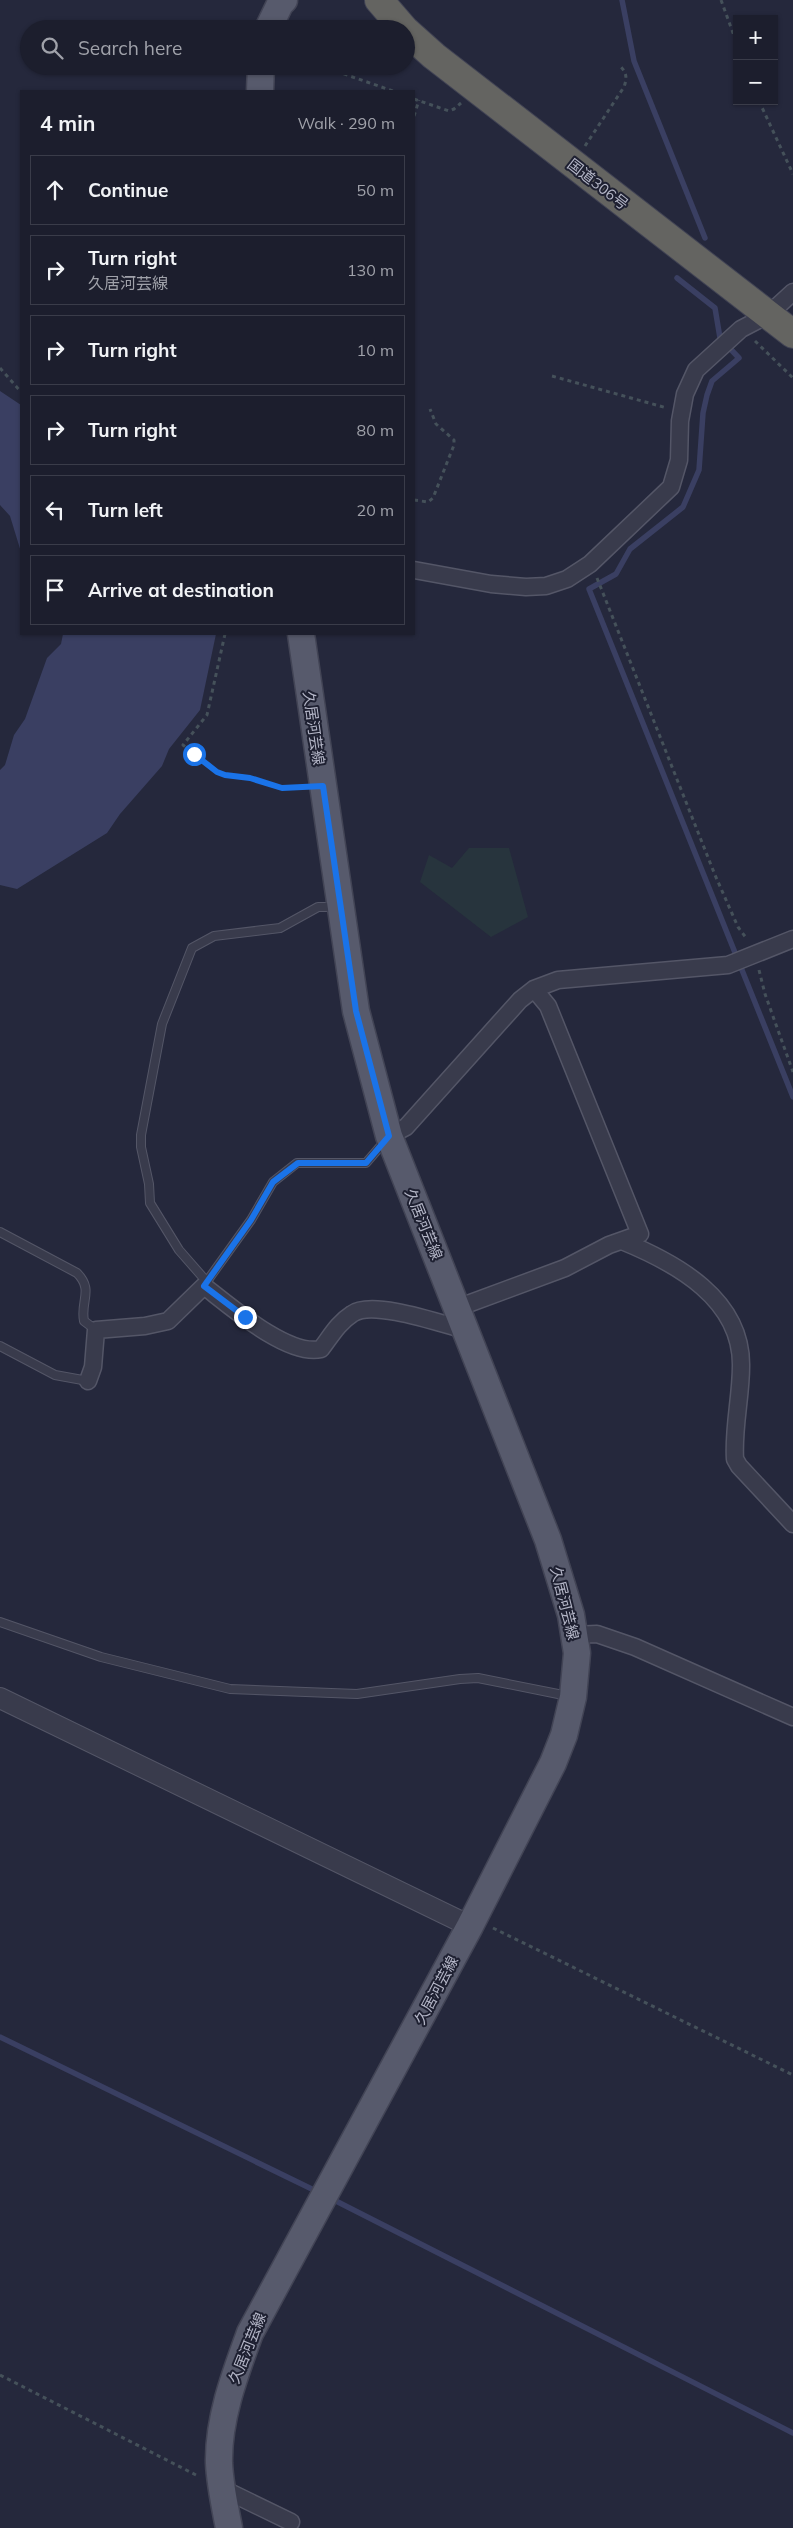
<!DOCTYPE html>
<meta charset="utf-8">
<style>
body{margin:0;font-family:Mulish,"Noto Sans JP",sans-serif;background:#292b39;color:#f1f3f6}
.controls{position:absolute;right:15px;top:15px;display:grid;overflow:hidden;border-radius:0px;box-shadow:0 1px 4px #0004}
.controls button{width:45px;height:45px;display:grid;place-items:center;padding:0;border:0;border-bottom:1px solid #3a3c49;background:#1c1e2d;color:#f1f3f6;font:25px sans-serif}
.stop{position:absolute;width:15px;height:15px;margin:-11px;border:4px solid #1a73e8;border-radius:50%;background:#fff}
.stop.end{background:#1a73e8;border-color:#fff;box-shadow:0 1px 5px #0008}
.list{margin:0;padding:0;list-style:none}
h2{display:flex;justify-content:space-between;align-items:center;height:65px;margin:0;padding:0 20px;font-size:21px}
h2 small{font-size:16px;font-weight:400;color:#a0a2aa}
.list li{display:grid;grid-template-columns:32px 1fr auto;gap:15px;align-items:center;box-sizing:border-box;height:70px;margin:0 10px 10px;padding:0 10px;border:1px solid #3a3c49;border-radius:0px}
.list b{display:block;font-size:19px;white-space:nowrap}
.list p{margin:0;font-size:16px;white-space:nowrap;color:#a0a2aa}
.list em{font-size:16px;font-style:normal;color:#a0a2aa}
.icon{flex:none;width:28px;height:28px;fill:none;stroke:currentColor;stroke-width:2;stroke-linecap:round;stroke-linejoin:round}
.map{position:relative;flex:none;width:793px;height:2528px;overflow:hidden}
.search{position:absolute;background:#1c1e2d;box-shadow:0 1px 4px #0004;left:20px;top:20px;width:395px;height:55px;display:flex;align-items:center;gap:12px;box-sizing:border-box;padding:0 18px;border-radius:28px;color:#a0a2aa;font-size:19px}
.panel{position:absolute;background:#1c1e2d;box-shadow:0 1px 4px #0004;left:20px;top:90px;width:395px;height:545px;border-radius:0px}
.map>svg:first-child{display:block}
.green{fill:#27343d}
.water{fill:#3a3f62}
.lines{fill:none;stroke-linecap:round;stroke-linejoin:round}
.stream{stroke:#3a3f62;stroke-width:5.5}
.service-casing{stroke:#545667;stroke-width:10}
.minor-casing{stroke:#545667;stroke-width:19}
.tertiary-casing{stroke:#545667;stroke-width:22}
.primary-casing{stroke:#424455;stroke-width:29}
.trunk-casing{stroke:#414354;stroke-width:30}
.path{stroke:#45515a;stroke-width:3;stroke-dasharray:4 4;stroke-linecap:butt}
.service{stroke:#393b4c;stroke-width:8}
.minor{stroke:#393b4c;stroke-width:16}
.tertiary{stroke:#393b4c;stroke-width:20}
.primary{stroke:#575a6c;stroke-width:26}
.trunk{stroke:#646461;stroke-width:28}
.route{stroke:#1a73e8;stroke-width:6}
.labels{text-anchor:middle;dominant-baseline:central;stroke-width:4;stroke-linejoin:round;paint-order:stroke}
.street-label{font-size:15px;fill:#b4b6c7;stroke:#1e2031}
</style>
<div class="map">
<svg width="793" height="2528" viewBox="0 0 793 2528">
<rect width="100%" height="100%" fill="#25283c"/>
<!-- green -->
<path class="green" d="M469 848H509L528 917 491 937 420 882 429 855 452 868Z"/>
<!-- water -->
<path class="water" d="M0 391 21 405V552L10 516 0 505Z
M63 634H216L200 710 169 749 162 766 120 814 107 833 17 889 0 885V770L5 765 14 735 25 719 47 658 61 644Z"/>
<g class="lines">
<!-- stream -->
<path class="stream" d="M622 0 634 61 705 238
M677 278 715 308 720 338 739 358 712 381 707 395 703 413 699 470 683 507 630 549 616 574 589 589 793 1097
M0 2037 320 2193
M330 2198 793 2433"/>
<defs>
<path id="service" d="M0 1232 77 1273C94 1290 80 1301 84 1321L96 1330
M207 1282 179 1250 150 1203 149 1184 141 1147V1135L162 1024 192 948 214 936 280 928 318 907H336
M205 1284 251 1220 273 1182 297 1163H366L385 1141
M0 1346 55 1375 88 1381
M0 1622 101 1657 230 1689 357 1694 460 1679 478 1678 568 1696"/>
<path id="minor" d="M414 570 491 584 526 587 546 586 567 579 590 564 671 487 679 460 680 421 685 394 696 370 741 329 768 315 793 292
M389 1136 406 1127 520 1000 534 989 558 980 728 965 793 939
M622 1241C676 1263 742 1299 741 1366 741 1397 733 1428 735 1459L739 1466 793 1524
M457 1308 565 1268 609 1245 640 1234 548 1006 534 989
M88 1381 93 1367 96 1330 145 1326 168 1321 204 1286C230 1306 288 1357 321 1349 331 1336 338 1323 352 1314 372 1299 442 1324 465 1330
M574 1635 597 1634 635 1647 793 1717
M221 2488 291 2522"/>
<path id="tertiary" d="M0 1698 470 1926"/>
<path id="primary" d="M268 29 280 4 284 0
M260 91 261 66
M229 2528C225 2507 220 2485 219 2463 218 2419 235 2374 250 2333L470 1926 553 1763 564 1735 573 1697 577 1653 571 1615 548 1540 389 1136 356 1011 301 634"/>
<path id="trunk" d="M379 0 404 29
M406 31 434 56 793 334"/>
</defs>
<!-- service casing -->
<use href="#service" class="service-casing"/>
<!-- minor casing -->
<use href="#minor" class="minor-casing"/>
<!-- tertiary casing -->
<use href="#tertiary" class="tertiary-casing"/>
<!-- primary casing -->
<use href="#primary" class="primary-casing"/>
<!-- trunk casing -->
<use href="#trunk" class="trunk-casing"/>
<!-- path -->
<path class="path" d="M721 0 737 44
M321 66 393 91
M414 99 449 111 454 109 461 103
M759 101 793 174
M414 116 419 100
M585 146 624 87C627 78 627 73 620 66
M755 341 793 378
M0 368 21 392
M552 376 667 408
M414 500 428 502 433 498 454 445V440L436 424 430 409
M597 578 715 875 738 927 747 939
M225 634 207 715 183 745 217 773 225 775 250 778 282 788H303
M759 970 765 994 793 1072
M493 1928 793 2075
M0 2375 198 2476"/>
<!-- service -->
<use href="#service" class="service"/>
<!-- minor -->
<use href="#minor" class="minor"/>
<!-- tertiary -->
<use href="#tertiary" class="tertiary"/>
<!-- primary -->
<use href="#primary" class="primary"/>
<!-- trunk -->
<use href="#trunk" class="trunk"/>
</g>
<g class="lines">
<!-- route -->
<path class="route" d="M194 754 217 772 225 775 250 778 282 788 323 786 356 1011 389 1136 366 1163H298L273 1182 251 1220 204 1286 245 1317"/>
</g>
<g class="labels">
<!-- street labels -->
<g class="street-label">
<text transform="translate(598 184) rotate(38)">国道306号</text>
<text transform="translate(314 728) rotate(82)">久居河芸線</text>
<text transform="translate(424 1224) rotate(68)">久居河芸線</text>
<text transform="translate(565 1603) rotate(76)">久居河芸線</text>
<text transform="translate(436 1990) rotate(-62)">久居河芸線</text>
<text transform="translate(247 2348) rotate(-68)">久居河芸線</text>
</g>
</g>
</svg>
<div class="controls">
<button>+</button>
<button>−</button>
</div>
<div class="stop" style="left:194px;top:754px"></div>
<div class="stop end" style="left:245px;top:1317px"></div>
<div class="search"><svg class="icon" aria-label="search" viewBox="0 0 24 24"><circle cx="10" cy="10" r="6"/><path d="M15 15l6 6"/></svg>Search here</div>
<section class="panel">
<h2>4 min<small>Walk · 290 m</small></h2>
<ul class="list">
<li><svg class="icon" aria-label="ahead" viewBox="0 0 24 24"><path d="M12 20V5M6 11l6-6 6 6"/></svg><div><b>Continue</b></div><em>50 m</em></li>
<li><svg class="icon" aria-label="right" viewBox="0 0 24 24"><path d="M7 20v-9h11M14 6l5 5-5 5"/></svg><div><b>Turn right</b><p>久居河芸線</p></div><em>130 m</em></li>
<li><svg class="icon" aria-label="right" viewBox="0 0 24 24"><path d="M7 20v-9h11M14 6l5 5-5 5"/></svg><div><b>Turn right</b></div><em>10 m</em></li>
<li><svg class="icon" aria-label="right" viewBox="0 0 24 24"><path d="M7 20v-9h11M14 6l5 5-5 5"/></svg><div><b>Turn right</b></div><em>80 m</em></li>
<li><svg class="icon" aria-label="left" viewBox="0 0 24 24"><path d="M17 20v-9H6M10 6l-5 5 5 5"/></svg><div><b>Turn left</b></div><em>20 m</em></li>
<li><svg class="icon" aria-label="arrive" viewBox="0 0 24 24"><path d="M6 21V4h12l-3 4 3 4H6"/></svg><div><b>Arrive at destination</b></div></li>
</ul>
</section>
</div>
